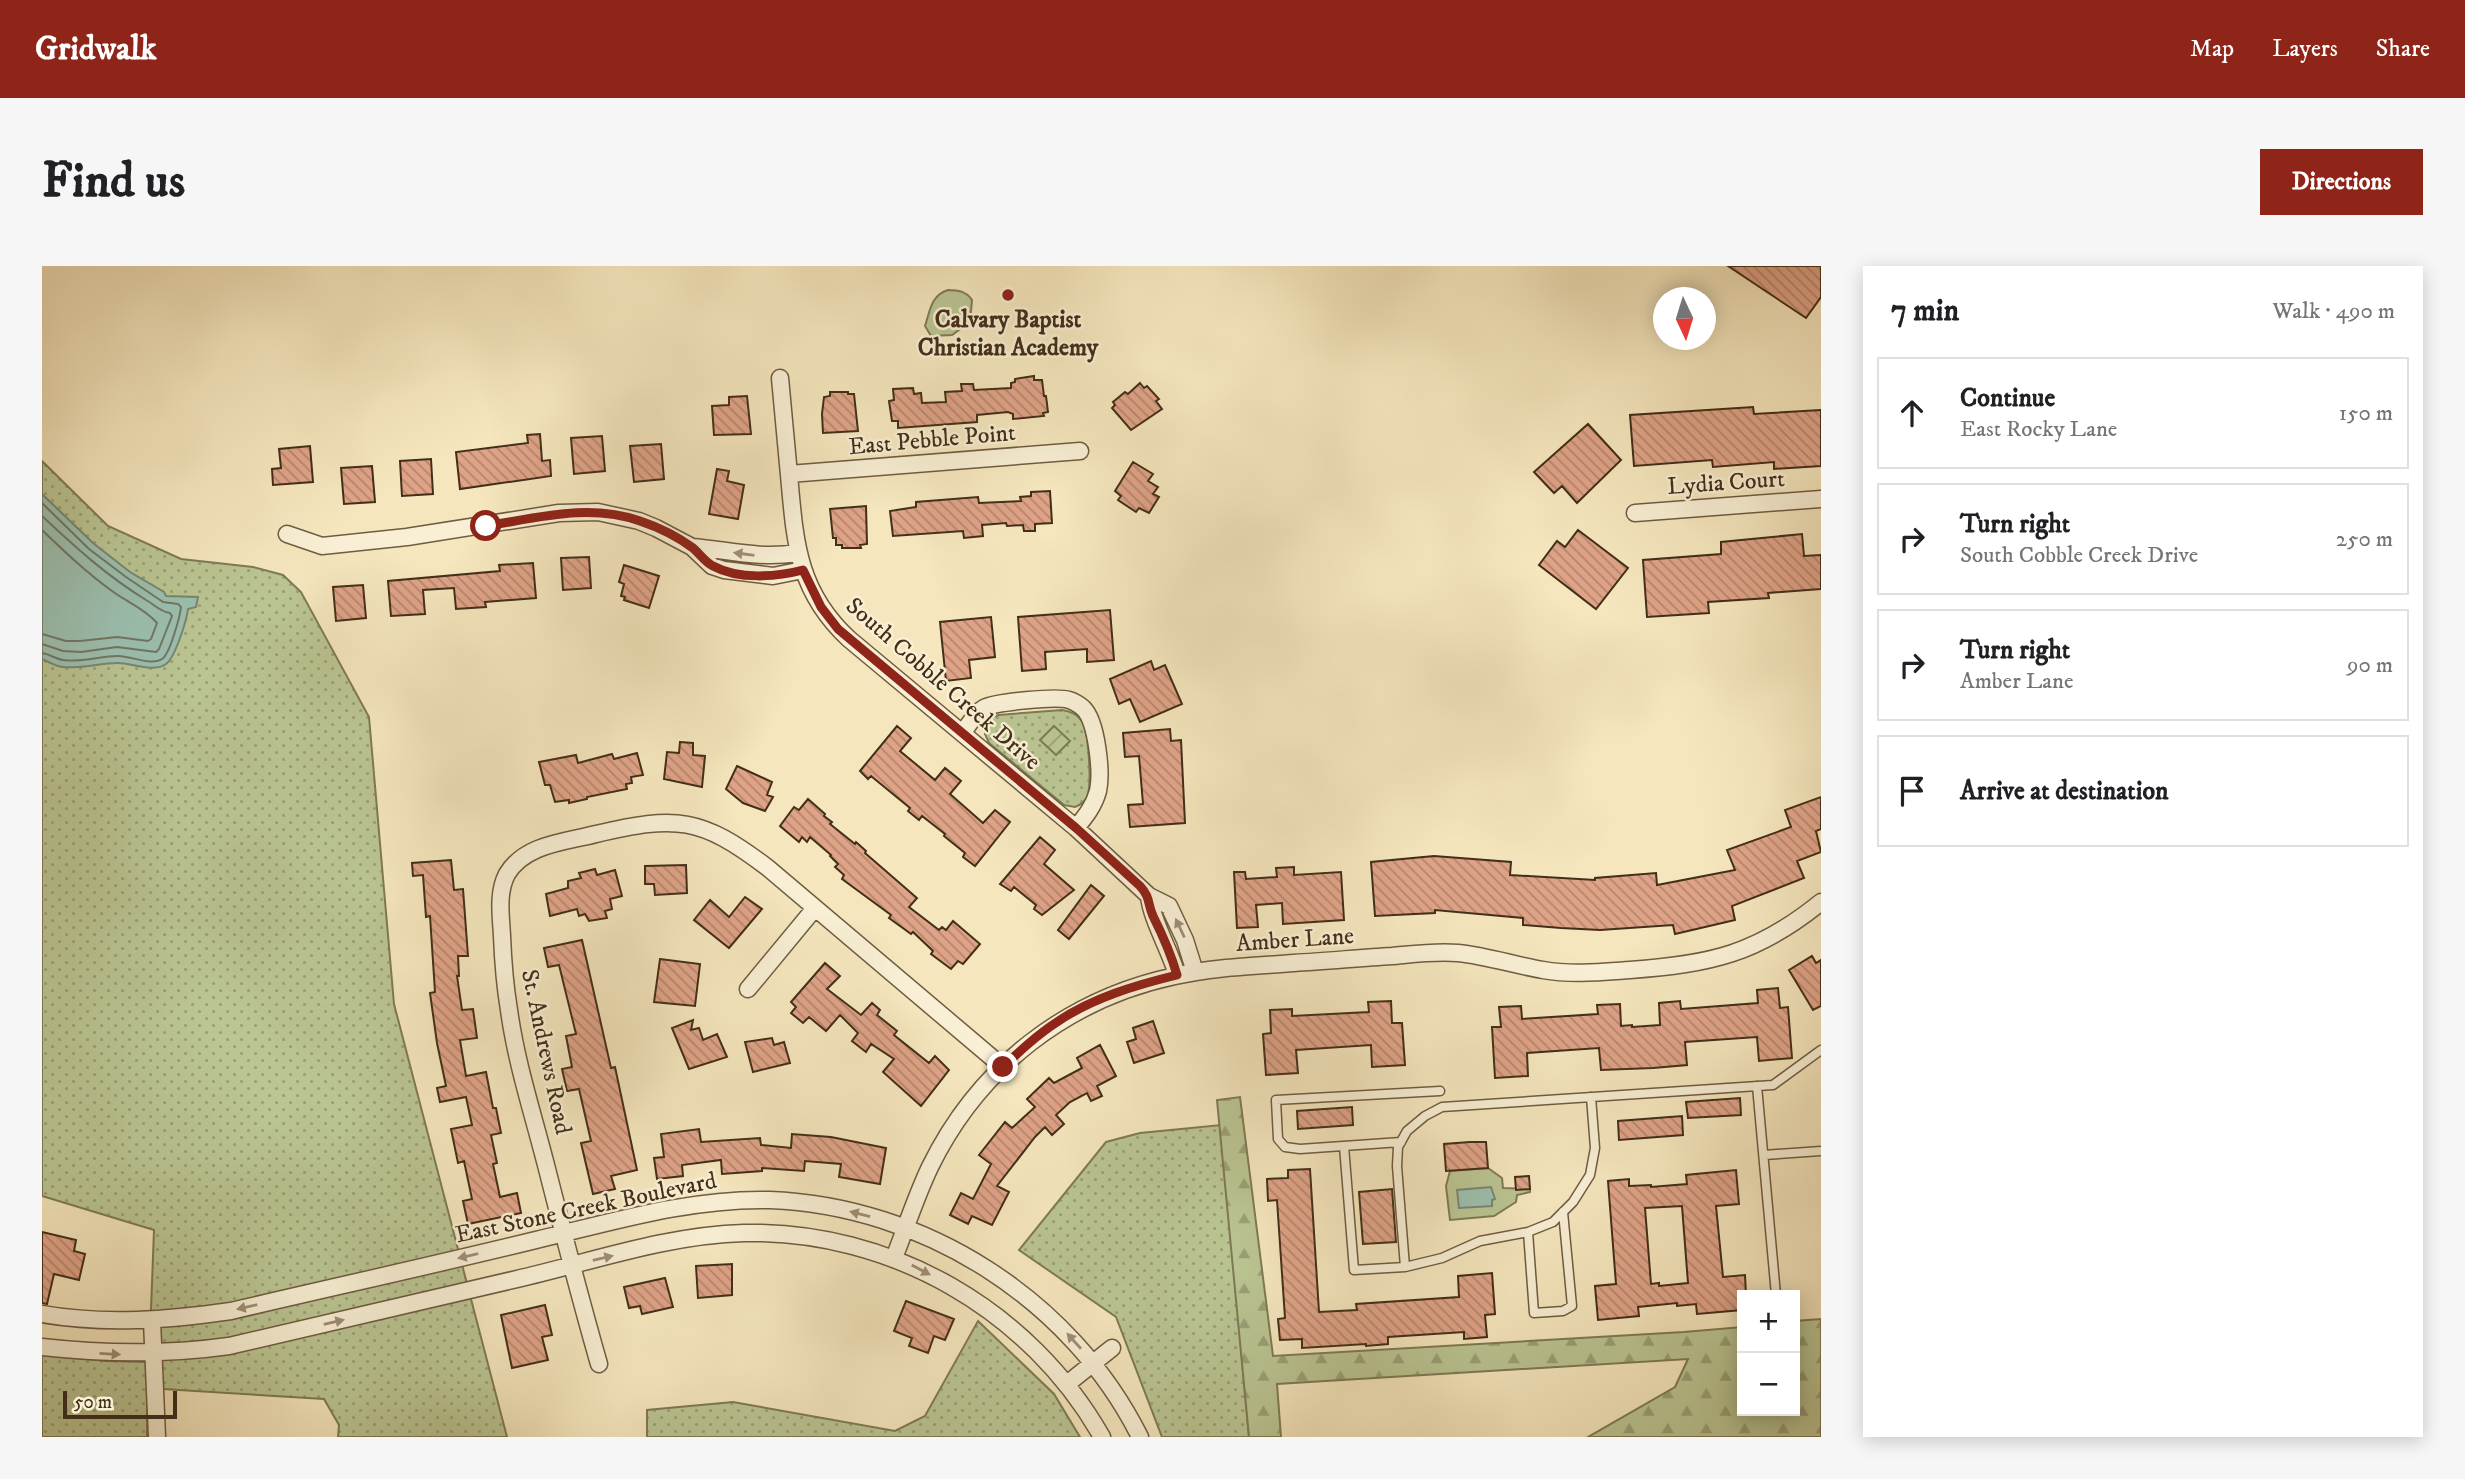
<!DOCTYPE html>
<meta charset="utf-8">
<style>
body{margin:0;font-family:"IM FELL DW Pica",serif;background:#f6f6f6;color:#202124}
.controls{position:absolute;right:21px;bottom:21px;display:grid;overflow:hidden;border-radius:0px;box-shadow:0 4px 18px #0003}
.controls button{width:63px;height:63px;display:grid;place-items:center;padding:0;border:0;border-bottom:2px solid #e0e0e0;background:#fff;color:#202124;font:35px sans-serif}
.compass{position:absolute;left:1611px;top:21px;width:63px;height:63px;border-radius:50%;background:#fff;box-shadow:0 4px 18px #0003;rotate:176deg}
.scale{position:absolute;left:21px;bottom:18px;width:114px;box-sizing:border-box;padding-left:7px;border:4px solid #432e18;border-top:0;font-size:19px;line-height:24px;white-space:nowrap;color:#432e18;-webkit-text-stroke:5px #f8efd4;paint-order:stroke}
.stop{position:absolute;width:21px;height:21px;margin:-16px;border:5px solid #8f2418;border-radius:50%;background:#fff}
.stop.end{background:#8f2418;border-color:#fff;box-shadow:0 2px 7px #0008}
.list{margin:0;padding:0;list-style:none}
h2{display:flex;justify-content:space-between;align-items:center;height:91px;margin:0;padding:0 28px;font-size:30px}
h2 small{font-size:23px;font-weight:400;color:#757577}
.list li{display:grid;grid-template-columns:46px 1fr auto;gap:21px;align-items:center;box-sizing:border-box;height:112px;margin:0 14px 14px;padding:0 14px;border:2px solid #e0e0e0;border-radius:0px}
.list b{display:block;font-size:26px;white-space:nowrap}
.list p{margin:0;font-size:23px;white-space:nowrap;color:#757577}
.list em{font-size:23px;font-style:normal;color:#757577}
.icon{flex:none;width:38px;height:38px;fill:none;stroke:currentColor;stroke-width:2;stroke-linecap:round;stroke-linejoin:round}
.map{position:relative;flex:none;width:1779px;height:1171px;overflow:hidden;border-radius:0px}
header{display:flex;align-items:center;gap:42px;box-sizing:border-box;height:98px;padding:0 35px;background:#8f2418;color:#fff}
header strong{font-size:33px}
nav{display:flex;gap:38px;margin-inline-start:auto;font-size:24px}
.intro{display:flex;align-items:center;justify-content:space-between;box-sizing:border-box;height:168px;padding:0 42px}
h1{margin:0;font-size:49px}
.button{padding:18px 32px;border-radius:0px;background:#8f2418;color:#fff;font-size:24px;font-weight:700}
main{display:flex;gap:42px;padding:0 42px}
aside{flex:1;background:#fff;border-radius:0px;box-shadow:0 4px 18px #0003}
.map>svg:first-child{display:block}
.grass{fill:url(#grass-dots);stroke:#7e7a55;stroke-width:2}
.forest{fill:url(#forest-firs);stroke:#7e7a55;stroke-width:2}
.park{fill:#bac592;stroke:#7e7a55;stroke-width:2}
.garden{fill:url(#garden-furrows);stroke:#7e7a55;stroke-width:2}
.water{fill:#9cc0b0;stroke:#788673;stroke-width:2}
.lines{fill:none;stroke-linecap:round;stroke-linejoin:round}
.shore{stroke:#707764;stroke-width:2}
.building{fill:url(#building-back-hatch);stroke:#432e18;stroke-width:2;fill-rule:evenodd}
.lane-casing{stroke:#705c41;stroke-width:11}
.street-casing{stroke:#705c41;stroke-width:19}
.lane{stroke:#f8efd4;stroke-width:8}
.street{stroke:#f8efd4;stroke-width:16}
.oneway{fill:#9e8e76}
.route{stroke:#8f2418;stroke-width:9}
.poi-dot{fill:#8f2418;stroke:#f8efd4;stroke-width:2.5}
.labels{text-anchor:middle;dominant-baseline:central;stroke-width:5;stroke-linejoin:round;paint-order:stroke}
.poi-label{font-size:24px;font-weight:bold;fill:#432e18;stroke:#f8efd4}
.street-label{font-size:24px;fill:#432e18;stroke:#f8efd4}
</style>
<header>
<strong>Gridwalk</strong>
<nav><a>Map</a><a>Layers</a><a>Share</a></nav>
</header>
<div class="intro"><h1>Find us</h1><a class="button">Directions</a></div>
<main>
<div class="map">
<svg width="1779" height="1171" viewBox="0 0 1779 1171">
<defs>
<pattern id="grass-dots" width="8" height="8" patternUnits="userSpaceOnUse" patternTransform="scale(1.75)"><rect width="8" height="8" fill="#bac592"/><path d="M2 2h.1M6 6h.1" fill="none" stroke="#99a076" stroke-width="1.8" stroke-linecap="round"/></pattern>
<pattern id="forest-firs" width="22" height="20" patternUnits="userSpaceOnUse" patternTransform="scale(1.75)"><rect width="22" height="20" fill="#bac592"/><path d="M5 1l3.5 6h-7zM16 11l3.5 6h-7z" fill="#99a076"/></pattern>
<pattern id="garden-furrows" width="10" height="10" patternUnits="userSpaceOnUse" patternTransform="scale(1.75)"><rect width="10" height="10" fill="#bac592"/><path d="M-1 1l2-2M0 10L10 0M9 11l2-2" fill="none" stroke="#99a076"/></pattern>
<pattern id="building-back-hatch" width="6" height="6" patternUnits="userSpaceOnUse" patternTransform="scale(1.75)"><rect width="6" height="6" fill="#dfa387"/><path d="M-1 5l2 2M0 0l6 6M5-1l2 2" fill="none" stroke="#b6856d"/></pattern>
</defs>
<rect width="100%" height="100%" fill="#f5e6bd"/>
<filter id="stains"><feTurbulence type="fractalNoise" baseFrequency=".00286" numOctaves="4"/><feColorMatrix values="0 0 0 0 .2 0 0 0 0 .09 0 0 0 0 .02 0 0 0 .5 -.17"/></filter>
<radialGradient id="worn" r=".72"><stop offset=".6" stop-color="#630" stop-opacity="0"/><stop offset="1" stop-color="#630" stop-opacity=".3"/></radialGradient>
<!-- grass -->
<path class="grass" d="M0 195 66 260 139 293 211 301 241 309 259 326 327 451 352 738 465 1171H296L297 1159 282 1133 105 1122V1171H0V1088L64 1095 107 1096 112 964 0 930Z
M1020 444C1027 445 1035 448 1039 454 1047 464 1050 519 1045 531 1043 536 1038 539 1033 541L1022 539 947 477 943 468 947 454 956 449Z
M1179 859 1207 1171H1120L1074 1051 977 984 1064 876 1098 867Z
M936 1055 1012 1128 1038 1171H605V1144L691 1136 853 1165 883 1150Z"/>
<!-- forest -->
<path class="forest" d="M1198 831 1231 1090 1642 1066 1700 1061V1145H1753V1055L1779 1053V1171H1546L1633 1121 1646 1093 1235 1118 1239 1171H1207L1175 834Z"/>
<!-- park -->
<path class="park" d="M906 24C916 24 924 25 930 34L928 56 910 69 889 70 883 60C888 45 889 29 906 24Z
M1446 902 1460 912 1461 922 1488 923V926L1475 929 1474 936 1452 950 1408 954 1404 920 1408 905Z"/>
<!-- garden -->
<path class="garden" d="M1012 460 1028 475 1014 489 998 474Z"/>
<!-- water -->
<path class="water" d="M0 228 51 277 88 306 122 326 124 330 156 331 154 341 146 343C145 353 133 392 124 398 111 407 90 397 76 397 57 397 40 403 21 401 13 400 7 396 0 393Z
M1449 921 1453 933 1450 934V940L1417 942 1415 924Z"/>
<g class="lines">
<!-- shore -->
<path class="shore" d="M0 237 47 283 84 311 121 336 136 338 139 341C138 350 128 388 120 393 109 400 89 390 76 390 58 390 40 397 21 394 14 393 7 388 0 387
M0 250C33 281 65 310 104 334 113 339 117 345 128 347L130 350 117 383 114 386 75 381 39 386 21 385 0 378
M0 264C23 286 45 307 70 325 85 336 103 343 115 357L109 373 106 375 75 371 38 375H24L0 368"/>
</g>
<!-- building -->
<path class="building" d="M1686 0H1779V31L1764 52Z
M992 110V114H1000L1002 130H1004L1006 146 1001 147 1002 150 971 153V148L966 146 935 149V156L856 162V155H850L847 135 852 134 851 123 871 122 872 128 879 127 880 137 904 136 903 126 920 125 919 118H931L932 124 969 122V117L973 116V113Z
M1098 117 1102 122 1105 120 1117 133 1114 135 1120 143 1089 164 1070 142 1073 139 1071 136 1083 126 1086 128Z
M788 126H806V128H812L816 165 781 167 780 148 782 131 788 130Z
M705 130 709 168 672 169 670 140 687 139V131Z
M1711 141 1712 148 1779 144V200L1732 203V196L1671 201 1670 194 1592 200 1588 149Z
M1546 158 1579 194 1535 237 1520 220 1512 227 1492 206Z
M498 168 500 195 508 194 509 210 418 223 414 186 486 177 485 169Z
M560 170 563 205 532 208 529 172Z
M619 178 622 213 592 216 588 180Z
M268 180 271 216 231 219 230 203 239 202 237 183Z
M389 193 391 228 360 230 358 195Z
M1091 196 1111 208 1106 215 1116 221 1111 228 1117 231 1107 247 1097 242 1094 246 1076 234 1079 230 1073 225Z
M330 200 333 236 302 238 299 202Z
M675 203 687 205 685 215 702 219 696 253 667 248Z
M1008 225 1010 257 993 258V265H982L981 259 965 260 964 257 940 259 941 270 922 272 921 265 851 270 848 245 874 241V236L936 231 937 237 979 235 978 231 989 230V226Z
M824 240 825 278 818 279 819 282H800V279H794V272H791L788 243Z
M1536 264 1586 302 1554 343 1497 299 1515 275 1523 281Z
M1760 268 1762 290 1779 289V323L1726 327 1727 332 1666 336 1667 347 1605 351 1601 294 1679 288V276Z
M547 291 549 322 521 324 519 292Z
M491 297 494 332 443 336 444 341 414 343 412 322 381 324 383 348 349 350 346 315 458 305 457 299Z
M582 299 617 310 607 342 582 334 583 331 579 330 582 318 577 316Z
M321 319 324 352 294 355 291 321Z
M1068 344 1072 394 1045 396V383L1003 386 1004 403 980 405 976 351Z
M949 351 953 391 927 394 929 412 904 415 898 356Z
M1109 395 1112 404 1123 399 1140 438 1098 456 1088 433 1077 438 1068 413Z
M855 460 869 472 858 485 893 514 903 502 919 515 908 528 941 557 953 544 968 556 933 600 921 591 923 587 902 570 903 568 880 550 877 554 866 545 868 542 829 510 826 513 818 505Z
M1128 463 1129 475 1139 474 1143 557 1088 561 1086 539 1101 538 1097 490 1083 491 1081 467Z
M638 476 651 477V489L663 490 660 521 622 513 625 486 637 487Z
M595 487 601 509 589 511 590 517 584 518 585 523 545 531V533L527 537V534L513 536 508 519H503L497 496 534 489 536 497 570 488 572 493Z
M695 500 730 516 725 529 731 531 723 545 701 537 684 523Z
M1779 531V563L1774 565 1779 586 1755 595 1762 612 1690 640 1693 654 1633 668 1631 659 1558 664 1519 662 1481 659V652L1393 644V647L1333 650 1329 596 1392 590 1469 596 1468 609 1553 614V612L1614 607 1615 619 1693 604 1685 584 1749 561 1743 544Z
M766 533 783 548 782 550 790 556 788 558 813 578 814 576 824 585 823 587 875 632 867 641 897 664 900 661 904 664 911 655 938 678 921 698 916 695 909 703 889 688 891 685 871 666 869 668 847 652 849 649 800 613 802 609 793 601 796 598 788 590 789 589 768 571 765 576 760 571 757 576 738 560 752 541 757 544Z
M998 571 1013 584 1002 598 1032 624 1000 649 992 643 994 639 972 621 969 625 958 618Z
M409 594 412 624 421 623 426 690H416L417 710H415L420 744 431 743 435 772 418 774 424 810 444 806 451 842H454L459 867 449 869 455 897 451 898 458 931 475 927 479 947 426 958 421 935 430 933 422 895 416 897 409 863 430 859 424 831 398 836 395 822 404 820 395 777 388 727 393 726 388 650 384 651 381 609 371 610 370 597Z
M644 599 645 627 613 629 612 618H603V600Z
M1252 601V609L1299 606 1302 654 1241 658 1240 637 1214 639 1216 661 1195 662 1192 606H1203L1204 613 1235 611 1234 602Z
M553 603 555 609 573 604 580 630 568 633 570 643 563 645 565 652 547 655 543 648 537 650 535 643 508 650 504 628 526 622V615L539 612 537 607Z
M1049 619 1062 630 1027 673 1016 664Z
M703 631 720 643 687 682 652 654 668 634 687 651Z
M540 674 569 802 573 801 595 904 569 910 573 923 551 928 539 877 549 875 537 823 525 825 520 803 530 801 524 770 534 768 517 699 506 701 502 682Z
M1770 690 1774 697 1779 694V740L1771 744 1747 704Z
M618 693 658 698 653 740 612 736Z
M783 697 798 710 785 723 819 749 830 737 838 744 835 749 855 765 852 769 887 797 893 790 907 804 879 840 841 806 852 793 829 778 824 786 810 775 816 767 798 749 784 765 767 751 761 757 749 747 754 741 749 736Z
M1736 722 1738 742 1746 741 1750 792 1717 795 1715 771 1643 776 1645 799 1611 802 1559 804 1557 782 1485 787 1486 810 1453 812 1450 761H1459L1457 741 1479 740 1480 753 1556 748 1555 739 1578 738 1579 760 1590 759V761L1618 759 1617 737 1638 735 1639 743 1716 737 1715 724Z
M1349 735 1350 757H1360L1363 799 1330 801 1329 779 1254 784 1256 807 1224 809 1221 768 1229 767 1228 744 1250 743V750L1327 746 1326 736Z
M651 754 649 764 657 762 661 774 675 768 685 791 647 803 630 762Z
M1111 755 1122 787 1092 797 1085 776 1094 773 1091 762Z
M730 772 732 779 742 776 748 797 711 806 703 776Z
M1058 779 1074 810 1055 820 1060 830 1049 835 1045 827 1028 836 1014 849 1022 858 1010 869 1003 861 993 871 955 920 967 926 950 959 930 950 926 958 908 949 919 927 931 933 949 898 937 889 963 856 970 862 993 841 985 833 1007 812 1012 817 1040 802 1035 792Z
M1698 832 1699 849 1646 852 1644 836Z
M1310 841 1311 859 1256 863 1255 845Z
M1640 850 1641 869 1577 874 1576 855Z
M657 863 659 876 718 872 719 879 749 882 750 868 789 871 844 882 838 918 797 911 799 898 763 895 762 905 720 902V905L680 908 679 894 640 899 641 910 615 913 612 892 622 891 619 868Z
M1428 876H1444L1446 902 1404 905 1402 878Z
M1268 903 1277 1046 1315 1044 1314 1038 1417 1031 1416 1010 1450 1007 1453 1048 1443 1049 1445 1071 1422 1073V1066L1346 1071V1078L1324 1080V1078L1260 1082V1073L1238 1074 1236 1053 1243 1052 1235 934 1226 935 1225 913 1246 912V904Z
M1694 904 1697 938 1674 940 1681 1011 1703 1009 1704 1029H1700V1044L1655 1048 1654 1038 1635 1040V1037L1596 1041 1597 1050 1556 1054 1553 1020 1574 1018 1566 915 1587 913V920L1609 919V921L1645 918 1644 909ZM1640 940 1646 1017 1617 1020V1017L1609 1018 1603 942Z
M1487 910 1488 923 1474 924 1473 911Z
M1350 923 1354 976 1321 978 1317 926Z
M0 966 34 974 32 985 43 988 37 1014 12 1008 5 1038 0 1037Z
M690 998V1029L656 1032 654 1000Z
M623 1012 631 1041 600 1048 598 1040 587 1042 582 1021Z
M864 1035 912 1053 903 1074 892 1070 886 1087 867 1080 870 1072 852 1065Z
M503 1039 510 1069 500 1071 506 1094 470 1102 459 1049Z"/>
<g class="lines">
<defs>
<path id="lane" d="M1715 820 1734 1029
M1359 876 1258 883 1243 881 1236 873 1234 834 1398 825
M1302 880 1312 1004 1363 1001 1400 992 1438 975 1486 966 1511 956 1531 936 1548 909 1553 882 1549 831
M1722 889 1779 885
M1486 966 1492 1047 1521 1045 1530 1040 1521 946
M1363 1001 1355 900 1356 881 1365 865 1383 850 1400 841 1731 819 1779 784"/>
<path id="street" d="M738 112C741 144 744 177 747 209 753 275 755 325 807 373L1034 562 1107 630 1127 640 1143 674 1153 706
M747 208 1038 185
M1593 247 1779 233
M245 268 280 280 365 271 517 247 556 246 597 255 614 262 650 281 670 300 682 304 731 310 761 304
M650 281C687 284 717 293 755 287
M921 466C927 459 933 447 942 442 953 436 1015 430 1027 434 1031 435 1038 439 1041 442 1055 455 1060 507 1056 525 1052 540 1043 551 1034 562
M1107 630C1109 653 1128 684 1135 709
M706 723 773 642
M852 992C864 962 874 930 888 901 937 801 1025 733 1133 710 1172 701 1213 700 1252 697 1285 695 1318 692 1350 690 1372 688 1394 685 1416 687 1445 690 1472 699 1501 704 1530 709 1559 706 1588 704 1669 698 1715 688 1779 636
M0 1048C63 1059 126 1054 189 1045 291 1021 392 999 494 974 570 956 648 932 728 934 882 940 1029 1033 1098 1171
M110 1055 115 1171
M0 1081C63 1088 123 1089 187 1080 283 1058 379 1036 475 1013 549 996 625 969 702 967 849 964 988 1044 1060 1171
M557 1098C538 1032 521 966 504 899 491 848 474 796 467 744 463 720 461 695 460 670 459 650 455 627 465 608 483 578 523 576 554 568 635 549 659 551 726 602L961 801
M1025 1118 1070 1082"/>
</defs>
<!-- lane casing -->
<use href="#lane" class="lane-casing"/>
<!-- street casing -->
<use href="#street" class="street-casing"/>
<!-- lane -->
<use href="#lane" class="lane"/>
<!-- street -->
<use href="#street" class="street"/>
</g>
<!-- one-way arrows -->
<defs><path id="oneway-solid" d="M-6-.8H1V-3.2L6.5 0L1 3.2V.8H-6Z" transform="scale(1.75)"/></defs>
<g class="oneway">
<use href="#oneway-solid" transform="translate(702 288) rotate(-172)"/>
<use href="#oneway-solid" transform="translate(1138 662) rotate(-115)"/>
<use href="#oneway-solid" transform="translate(818 948) rotate(-166)"/>
<use href="#oneway-solid" transform="translate(426 990) rotate(167)"/>
<use href="#oneway-solid" transform="translate(561 992) rotate(-13)"/>
<use href="#oneway-solid" transform="translate(879 1004) rotate(28)"/>
<use href="#oneway-solid" transform="translate(205 1041) rotate(167)"/>
<use href="#oneway-solid" transform="translate(292 1056) rotate(-13)"/>
<use href="#oneway-solid" transform="translate(1032 1075) rotate(-132)"/>
<use href="#oneway-solid" transform="translate(68 1088) rotate(3)"/>
</g>
<g class="lines">
<!-- route -->
<path class="route" d="M444 260C495 252 547 237 598 255 616 261 636 271 651 282 658 288 663 296 671 300 697 314 734 311 761 304L779 341 796 363 1034 562 1098 620C1109 632 1105 637 1111 650 1121 670 1129 688 1135 709 1094 719 1050 732 1015 756 995 769 978 785 961 801"/>
</g>
<!-- markers -->
<circle class="poi-dot" cx="966" cy="29" r="7"/>
<g class="labels">
<!-- poi labels -->
<g class="poi-label">
<text x="966" y="54">Calvary Baptist<tspan x="966" dy="28">Christian Academy</tspan></text>
</g>
<!-- street labels -->
<g class="street-label">
<text transform="translate(890 174) rotate(-5)">East Pebble Point</text>
<text transform="translate(1684 217) rotate(-4)">Lydia Court</text>
<text transform="translate(901 418) rotate(41)">South Cobble Creek Drive</text>
<text transform="translate(1253 674) rotate(-4)">Amber Lane</text>
<text transform="translate(504 786) rotate(78)">St. Andrews Road</text>
<text transform="translate(544 942) rotate(-12)">East Stone Creek Boulevard</text>
</g>
</g>
<rect width="100%" height="100%" filter="url(#stains)"/>
<rect width="100%" height="100%" fill="url(#worn)"/>
</svg>
<div class="controls">
<button>+</button>
<button>−</button>
</div>
<svg class="compass" viewBox="-18 -18 36 36"><path d="M0-13l5 13h-10z" fill="#e53935"/><path d="M0 13l5-13h-10z" fill="#757577"/></svg>
<div class="scale">50 m</div>
<div class="stop" style="left:444px;top:260px"></div>
<div class="stop end" style="left:961px;top:801px"></div>
</div>
<aside>
<h2>7 min<small>Walk · 490 m</small></h2>
<ul class="list">
<li><svg class="icon" aria-label="ahead" viewBox="0 0 24 24"><path d="M12 20V5M6 11l6-6 6 6"/></svg><div><b>Continue</b><p>East Rocky Lane</p></div><em>150 m</em></li>
<li><svg class="icon" aria-label="right" viewBox="0 0 24 24"><path d="M7 20v-9h11M14 6l5 5-5 5"/></svg><div><b>Turn right</b><p>South Cobble Creek Drive</p></div><em>250 m</em></li>
<li><svg class="icon" aria-label="right" viewBox="0 0 24 24"><path d="M7 20v-9h11M14 6l5 5-5 5"/></svg><div><b>Turn right</b><p>Amber Lane</p></div><em>90 m</em></li>
<li><svg class="icon" aria-label="arrive" viewBox="0 0 24 24"><path d="M6 21V4h12l-3 4 3 4H6"/></svg><div><b>Arrive at destination</b></div></li>
</ul>
</aside>
</main>
